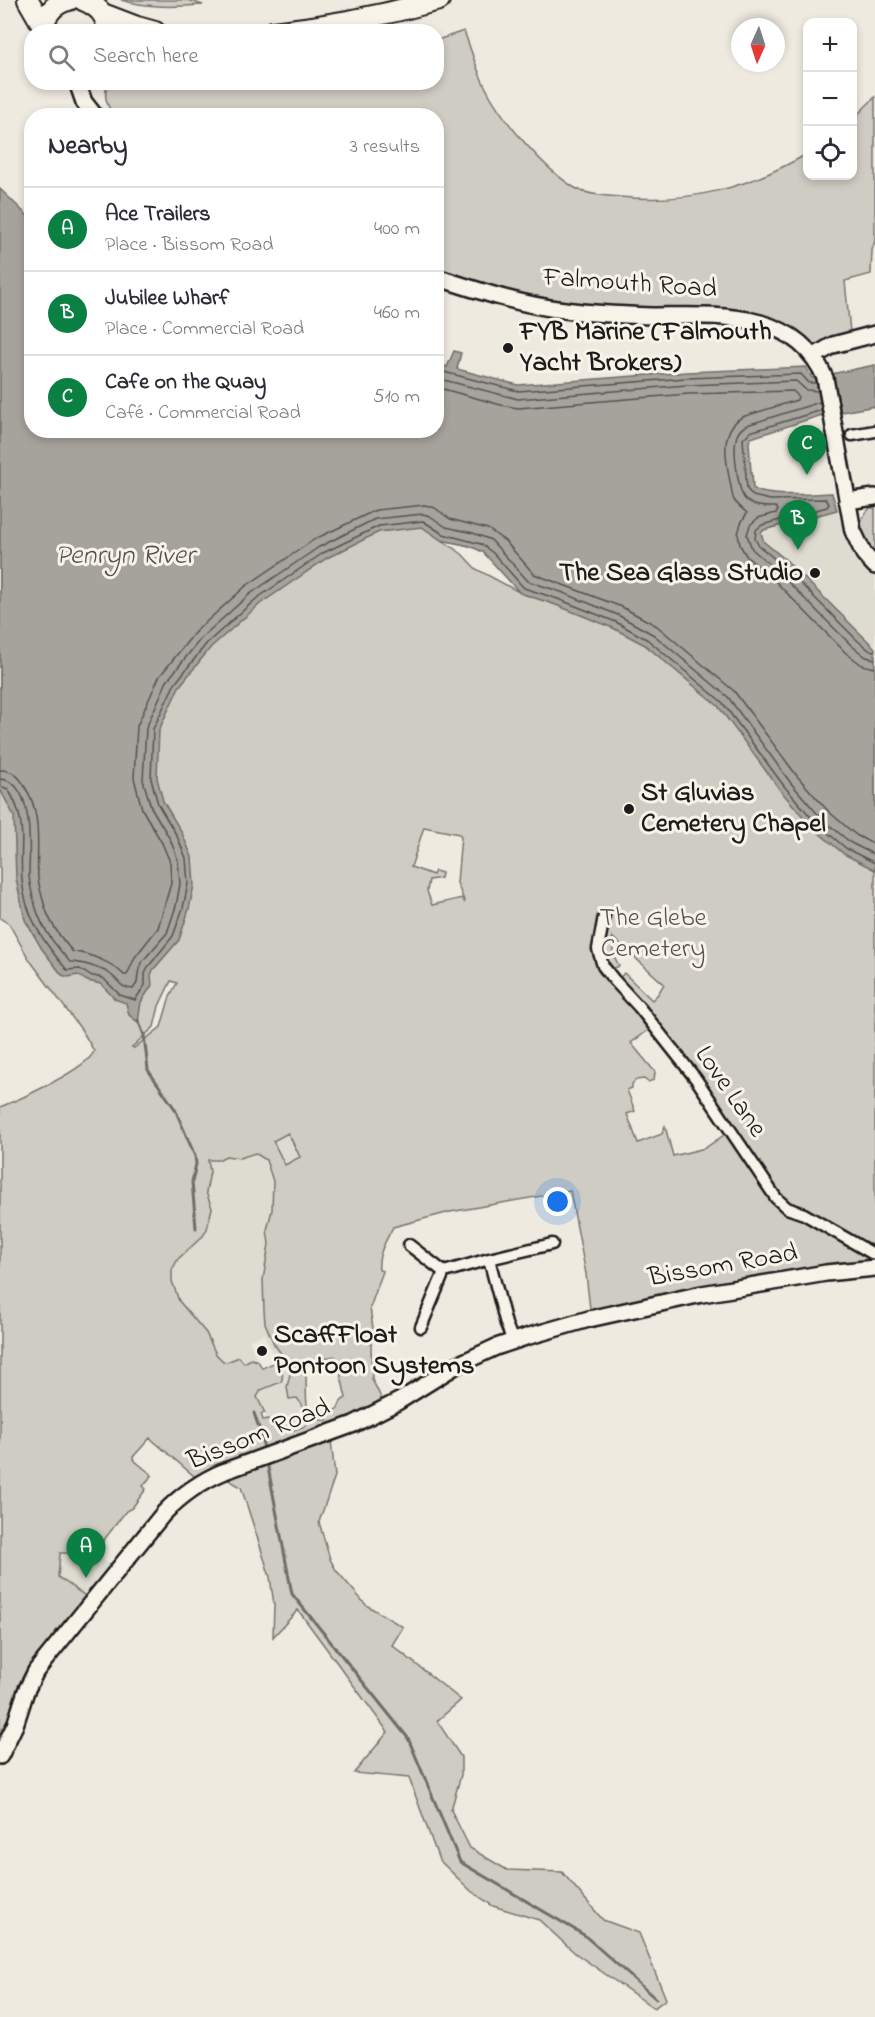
<!DOCTYPE html>
<meta charset="utf-8">
<style>
body{margin:0;font-family:"Indie Flower",sans-serif;background:#f7f7f7;color:#2b2b33}
.controls{position:absolute;right:18px;top:18px;display:grid;overflow:hidden;border-radius:12px;box-shadow:0 3px 9px #0003}
.controls button{width:54px;height:54px;display:grid;place-items:center;padding:0;border:0;border-bottom:2px solid #e1e1e2;background:#fff;color:#2b2b33;font:30px sans-serif}
.compass{position:absolute;left:731px;top:18px;width:54px;height:54px;border-radius:50%;background:#fff;box-shadow:0 3px 9px #0003;rotate:183deg}
.you{position:absolute;left:558px;top:1202px;width:21px;height:21px;margin:-15px;border:4px solid #fff;border-radius:50%;background:#1a73e8;box-shadow:0 0 0 9px #1a73e833}
.badge{display:grid;place-items:center;width:39px;height:39px;border-radius:50%;background:#0b8043;color:#fff;font-size:20px;font-weight:700}
.pin{position:absolute;translate:-50% -50px;filter:drop-shadow(0 2px 3px #0008)}
.pin::after{content:'';position:absolute;top:32px;width:21px;height:18px;background:inherit;clip-path:polygon(0 0,100% 0,50% 100%)}
.list{margin:0;padding:0;list-style:none}
h2{display:flex;justify-content:space-between;align-items:center;height:78px;margin:0;padding:0 24px;font-size:26px}
h2 small{font-size:20px;font-weight:400;color:#7c7c81}
.list li{display:grid;grid-template-columns:39px 1fr auto;gap:18px;align-items:center;box-sizing:border-box;height:84px;padding:0 24px;border-top:2px solid #e1e1e2}
.list b{display:block;font-size:22px;white-space:nowrap}
.list p{margin:0;font-size:20px;white-space:nowrap;color:#7c7c81}
.list em{font-size:20px;font-style:normal;color:#7c7c81}
.icon{flex:none;width:33px;height:33px;fill:none;stroke:currentColor;stroke-width:2;stroke-linecap:round;stroke-linejoin:round}
.map{position:relative;flex:none;width:875px;height:2017px;overflow:hidden}
.search{position:absolute;background:#fff;box-shadow:0 3px 9px #0003;left:24px;top:24px;width:420px;height:66px;display:flex;align-items:center;gap:15px;box-sizing:border-box;padding:0 21px;border-radius:24px;color:#7c7c81;font-size:22px}
.panel{position:absolute;background:#fff;box-shadow:0 3px 9px #0003;left:24px;top:108px;width:420px;height:330px;border-radius:24px}
.map>svg:first-child{display:block}
.built{fill:#dedbd1}
.green{fill:#cfccc3;stroke:#767470;stroke-width:1.5;fill-rule:evenodd}
.water{fill:#a6a39d;stroke:#6f6d69;stroke-width:1.5}
.lines{fill:none;stroke-linecap:round;stroke-linejoin:round}
.shore{stroke:#535250;stroke-width:1.5}
.stream{stroke:#6f6d69;stroke-width:3}
.street-casing{stroke:#1c1c1c;stroke-width:15}
.secondary-casing{stroke:#1c1c1c;stroke-width:20}
.highway-casing{stroke:#1c1c1c;stroke-width:24}
.street{stroke:#f7f3e8;stroke-width:10}
.secondary{stroke:#f7f3e8;stroke-width:15}
.highway{stroke:#f7f3e8;stroke-width:20}
.poi-dot{fill:#1c1c1c;stroke:#f7f3e8;stroke-width:2}
.labels{text-anchor:middle;dominant-baseline:central;stroke-width:6;stroke-linejoin:round;paint-order:stroke}
.street-label{font-size:27px;fill:#1c1c1c;stroke:#f7f3e8}
.poi-label{font-size:27px;font-weight:bold;fill:#1c1c1c;stroke:#f7f3e8;text-anchor:start}
.park-label{font-size:27px;fill:#52514e;stroke:#f7f3e8}
.water-label{font-size:28px;font-style:italic;fill:#535250;stroke:#f7f3e8}
</style>
<div class="map">
<svg width="875" height="2017" viewBox="0 0 875 2017">
<rect width="100%" height="100%" fill="#eeeae0"/>
<filter id="ink" filterUnits="userSpaceOnUse"><feTurbulence type="fractalNoise" baseFrequency=".0167" numOctaves="2"/><feDisplacementMap in="SourceGraphic" scale="12" xChannelSelector="R" yChannelSelector="G"/><feConvolveMatrix kernelMatrix="1 2 1 2 8 2 1 2 1" color-interpolation-filters="sRGB"/></filter>
<g filter="url(#ink)">
<!-- built -->
<path class="built" d="M837 510 849 542 861 561 875 576V648L786 560 764 542 761 537V533L764 530Z
M288 1133 300 1157 285 1165 273 1141Z
M255 1153 266 1160 273 1181 272 1210 267 1230 269 1243 264 1272 263 1301 265 1323 274 1344 288 1363 291 1370 287 1387 288 1396 297 1398 301 1402 304 1413 306 1425 292 1430 289 1426 273 1425 269 1423 257 1397 261 1390 279 1384 282 1375 264 1334 249 1341 258 1361 244 1363 223 1361 216 1354 206 1333 179 1301 172 1281V1270L178 1259 203 1236 207 1228 212 1208 206 1192 210 1172 208 1160H214L226 1156 240 1158Z
M60 1552 94 1553 116 1569 91 1600 58 1577Z"/>
<!-- green -->
<path class="green" d="M121 0H188L203 5C175 7 148 8 121 0Z
M464 31C471 49 476 69 485 86 501 119 544 169 575 188 588 195 606 196 620 197 688 204 748 188 807 154L808 176H852L853 119 875 97V241L872 250 871 274 845 281 850 332 812 346 798 333 535 299 437 269 436 116 113 115C107 105 102 94 109 82H436L437 40Z
M0 371 31 379 32 430 70 431 66 463 65 488 67 501 80 534 77 550 83 568V586L100 607 103 616 105 633 121 650 125 663 121 676 120 693 109 711 101 734 104 750 122 783 112 830 115 864 127 898 134 909 145 920 148 930V941L145 951 130 965 128 971 130 996 137 1020 131 992V970L148 952 151 935 150 926 145 912 137 906 130 896 119 870 115 846V828L124 781 108 751 105 735 112 711 123 693 124 676 128 666V656L124 644 111 627 106 608 89 581V570L81 554 82 544 86 534C83 523 77 513 74 503 67 480 73 453 77 431L288 430 432 447 540 450 663 440 693 449 700 487 712 512 745 543 765 585 796 617 875 681V1254L815 1220 788 1207 776 1197 696 1078 635 1000 617 981 624 973 652 1000 658 994 664 984 612 937 613 954 619 966 607 971 601 962 598 947 597 949 600 962 608 975 654 1026 631 1043 655 1072 654 1080 648 1082 644 1079 636 1080 632 1084V1088L627 1090 635 1111 627 1114 638 1143 662 1134 665 1126 673 1156 705 1148 730 1131 779 1201 787 1208 803 1215 872 1253 875 1256V1268C782 1274 682 1297 591 1317L586 1274 570 1191 450 1212 393 1227C386 1240 377 1255 379 1270L383 1271 370 1308 373 1328 371 1345 372 1379 386 1408 337 1431 225 1471 201 1482 150 1438 133 1457 134 1460 152 1475 143 1486 146 1489 132 1508 126 1511 94 1553H60L58 1577 91 1600 36 1670 25 1690 6 1743 0 1740V1107C18 1100 89 1068 94 1051L83 1032 29 959 9 924 0 918ZM442 540C455 543 469 544 480 550 495 558 509 578 519 592L476 569 462 554ZM424 827 459 834 461 836 457 883 465 903 462 898 432 905 427 891 429 880 441 878 442 873 435 871 433 875 411 867ZM171 981 177 983 170 996 161 1027 134 1048 132 1047 154 1027 159 1006ZM288 1133 300 1157 285 1165 273 1141ZM255 1153 266 1160 273 1181 272 1210 267 1230 269 1244 263 1280 264 1310 265 1323 274 1344 288 1363 291 1370 287 1387 289 1399 297 1398C304 1405 304 1417 306 1426L293 1430 289 1426 273 1425 268 1419 263 1420 261 1414 265 1413 257 1397 261 1390 281 1382C284 1376 282 1367 276 1362L262 1368 258 1361 251 1359 244 1363 239 1357 227 1362 223 1361 216 1354 206 1333 179 1301 172 1281V1270L178 1259 203 1236 207 1229 212 1208 206 1192 210 1172 208 1160H218L226 1156 240 1158ZM334 1356 337 1358 346 1398 341 1401 338 1408 329 1414 327 1420H314C300 1404 311 1381 303 1364Z
M870 508H875V555C863 538 853 525 870 508Z
M331 1440 335 1476 319 1522 330 1559 336 1570 366 1605 403 1627 392 1645 461 1700 437 1721 461 1757V1775L451 1810 470 1848 507 1870 562 1872 603 1920 639 1933 666 1999 654 2008 575 1953 539 1920 493 1906 471 1891 439 1860 409 1778 354 1773 388 1732 298 1610 273 1637 274 1605 270 1577 241 1487 223 1477Z"/>
<!-- water -->
<path class="water" d="M0 189 31 219 32 430H436L437 363 447 367 454 351 461 353 457 369 518 385 687 372 806 367 812 378 875 365V406L819 416 751 438 749 442 751 472H752L753 488C766 499 815 493 832 493L837 510 764 530 761 533 764 542 786 560 875 648V870L844 854 812 827 780 790 718 706 645 645 613 628 556 605 520 593 483 552 470 546 441 540 422 527 379 532 327 558 260 604 211 647 179 687 159 730 157 778 163 801 182 833 192 857 194 885 189 909 179 940 153 970 151 975 152 985 141 1002 138 1022 129 1015 126 1003 115 999 101 984 87 981 78 975 68 977 62 975 42 949 25 920 16 879 14 816 0 789Z"/>
<g class="lines">
<!-- shore -->
<path class="shore" d="M436 370 518 391 687 378 801 374 809 383H817
M436 378 518 399 687 385 796 381 806 390 818 391
M436 387 501 405 518 408 688 394 793 391 798 396 797 400 742 417C719 431 726 460 730 482 732 488 731 494 734 500 737 505 743 509 747 513L741 523 738 534 740 545 747 557 770 576 846 653 862 665 875 668
M820 402 747 425C741 428 737 433 736 439 733 450 738 491 745 499 752 507 765 507 776 507L778 510 776 513 758 518 750 525 747 535 752 549 776 570 852 646 866 657 875 659
M822 410 750 432 743 439 747 489 753 496 770 500 826 499 829 504 827 507 762 525 756 530 755 539 759 546 781 564 857 640 869 650 875 651
M0 770C13 770 19 776 25 787 43 815 36 846 38 878 39 885 41 893 43 900 48 921 60 937 73 952 89 953 113 963 124 975H127L135 957 158 928 171 883 170 862 162 843 142 809 134 778 137 726 159 677 196 631 246 586 315 539 376 510 425 505 435 508 450 519 488 529 505 541 534 574 622 607 657 626 734 691 797 776 828 811 856 835 875 845
M0 779C36 781 29 853 29 876 30 887 33 898 36 908 42 929 56 946 70 962 80 962 102 968 110 974 120 981 119 988 133 989L137 983 138 973 141 963 167 933 176 906 180 884 178 860 170 839 151 807 143 780 146 728 167 681 202 637 250 594 319 547 375 519 423 514 430 516 446 527 473 533 491 540 528 581 561 592 618 615 654 635 728 697 790 782 821 818 851 843 875 855
M0 786 8 789C29 823 19 844 22 880 25 916 44 943 67 970L80 969 89 975 103 978 120 995 135 1000 145 985V974L148 967 173 936 183 908 188 884 186 858 177 836 158 804 151 779 153 729 174 685 207 643 256 599 323 553 379 526 423 521 443 534 481 544 493 553 524 588 558 599 616 622 648 640 722 702 784 786 816 823 847 849 875 863"/>
<!-- stream -->
<path class="stream" d="M138 1020 144 1035 148 1070 175 1109 195 1156 196 1164 192 1182 196 1228
M254 1413 260 1431 265 1453
M267 1462 292 1594 408 1738 460 1862 584 1935 656 1999"/>
<defs>
<path id="street" d="M852 435 875 431
M604 916 598 949 603 966 614 980 639 1007 696 1079 776 1198 787 1208 804 1214 875 1255
M409 1245 444 1272
M489 1259 552 1244
M421 1327 444 1272 489 1259 506 1324 513 1341"/>
<path id="secondary" d="M77 82 84 102 95 116
M436 277C479 291 521 305 565 310 594 314 622 315 652 316 714 316 796 308 825 378L853 531 864 554 875 566
M813 357 833 345 875 334
M847 501 875 497
M0 1756 15 1725 26 1691 36 1671 163 1514C181 1495 201 1481 225 1471L354 1424 399 1401 457 1365 496 1347 526 1337 589 1319 702 1294 826 1273 875 1268"/>
<path id="highway" d="M28 0 43 26
M83 0C98 6 107 15 108 32
M103 14 137 27 155 32
M43 32C43 16 54 3 69 0
M273 32C329 26 385 15 439 0"/>
</defs>
<!-- street casing -->
<use href="#street" class="street-casing"/>
<!-- secondary casing -->
<use href="#secondary" class="secondary-casing"/>
<!-- highway casing -->
<use href="#highway" class="highway-casing"/>
<!-- street -->
<use href="#street" class="street"/>
<!-- secondary -->
<use href="#secondary" class="secondary"/>
<!-- highway -->
<use href="#highway" class="highway"/>
</g>
</g>
<!-- markers -->
<g class="poi-dot">
<circle cx="508" cy="348" r="6"/>
<circle cx="815" cy="573" r="6"/>
<circle cx="629" cy="809" r="6"/>
<circle cx="262" cy="1351" r="6"/>
</g>
<g class="labels">
<!-- street labels -->
<g class="street-label">
<text transform="translate(630 284) rotate(4)">Falmouth Road</text>
<text transform="translate(730 1092) rotate(55)">Love Lane</text>
<text transform="translate(723 1266) rotate(-10)">Bissom Road</text>
<text transform="translate(259 1435) rotate(-22)">Bissom Road</text>
</g>
<!-- poi labels -->
<g class="poi-label">
<text x="520" y="332">FYB Marine (Falmouth<tspan x="520" dy="31">Yacht Brokers)</tspan></text>
<text x="803" y="573" text-anchor="end">The Sea Glass Studio</text>
<text x="641" y="793">St Gluvias<tspan x="641" dy="31">Cemetery Chapel</tspan></text>
<text x="274" y="1335">ScaffFloat<tspan x="274" dy="31">Pontoon Systems</tspan></text>
</g>
<!-- park labels -->
<g class="park-label">
<text x="653" y="918">The Glebe<tspan x="653" dy="31">Cemetery</tspan></text>
</g>
<!-- water labels -->
<g class="water-label">
<text x="125" y="556">Penryn River</text>
</g>
</g>
</svg>
<div class="controls">
<button>+</button>
<button>−</button>
<button><svg class="icon" aria-label="locate" viewBox="0 0 24 24"><circle cx="12" cy="12" r="6"/><path d="M12 2v4M12 18v4M2 12h4M18 12h4"/></svg></button>
</div>
<svg class="compass" viewBox="-18 -18 36 36"><path d="M0-13l5 13h-10z" fill="#e53935"/><path d="M0 13l5-13h-10z" fill="#7c7c81"/></svg>
<div class="you"></div>
<div class="pin badge" style="left:86px;top:1578px">A</div>
<div class="pin badge" style="left:798px;top:550px">B</div>
<div class="pin badge" style="left:807px;top:475px">C</div>
<div class="search"><svg class="icon" aria-label="search" viewBox="0 0 24 24"><circle cx="10" cy="10" r="6"/><path d="M15 15l6 6"/></svg>Search here</div>
<section class="panel">
<h2>Nearby<small>3 results</small></h2>
<ul class="list">
<li><span class="badge">A</span><div><b>Ace Trailers</b><p>Place · Bissom Road</p></div><em>400 m</em></li>
<li><span class="badge">B</span><div><b>Jubilee Wharf</b><p>Place · Commercial Road</p></div><em>460 m</em></li>
<li><span class="badge">C</span><div><b>Cafe on the Quay</b><p>Café · Commercial Road</p></div><em>510 m</em></li>
</ul>
</section>
</div>
